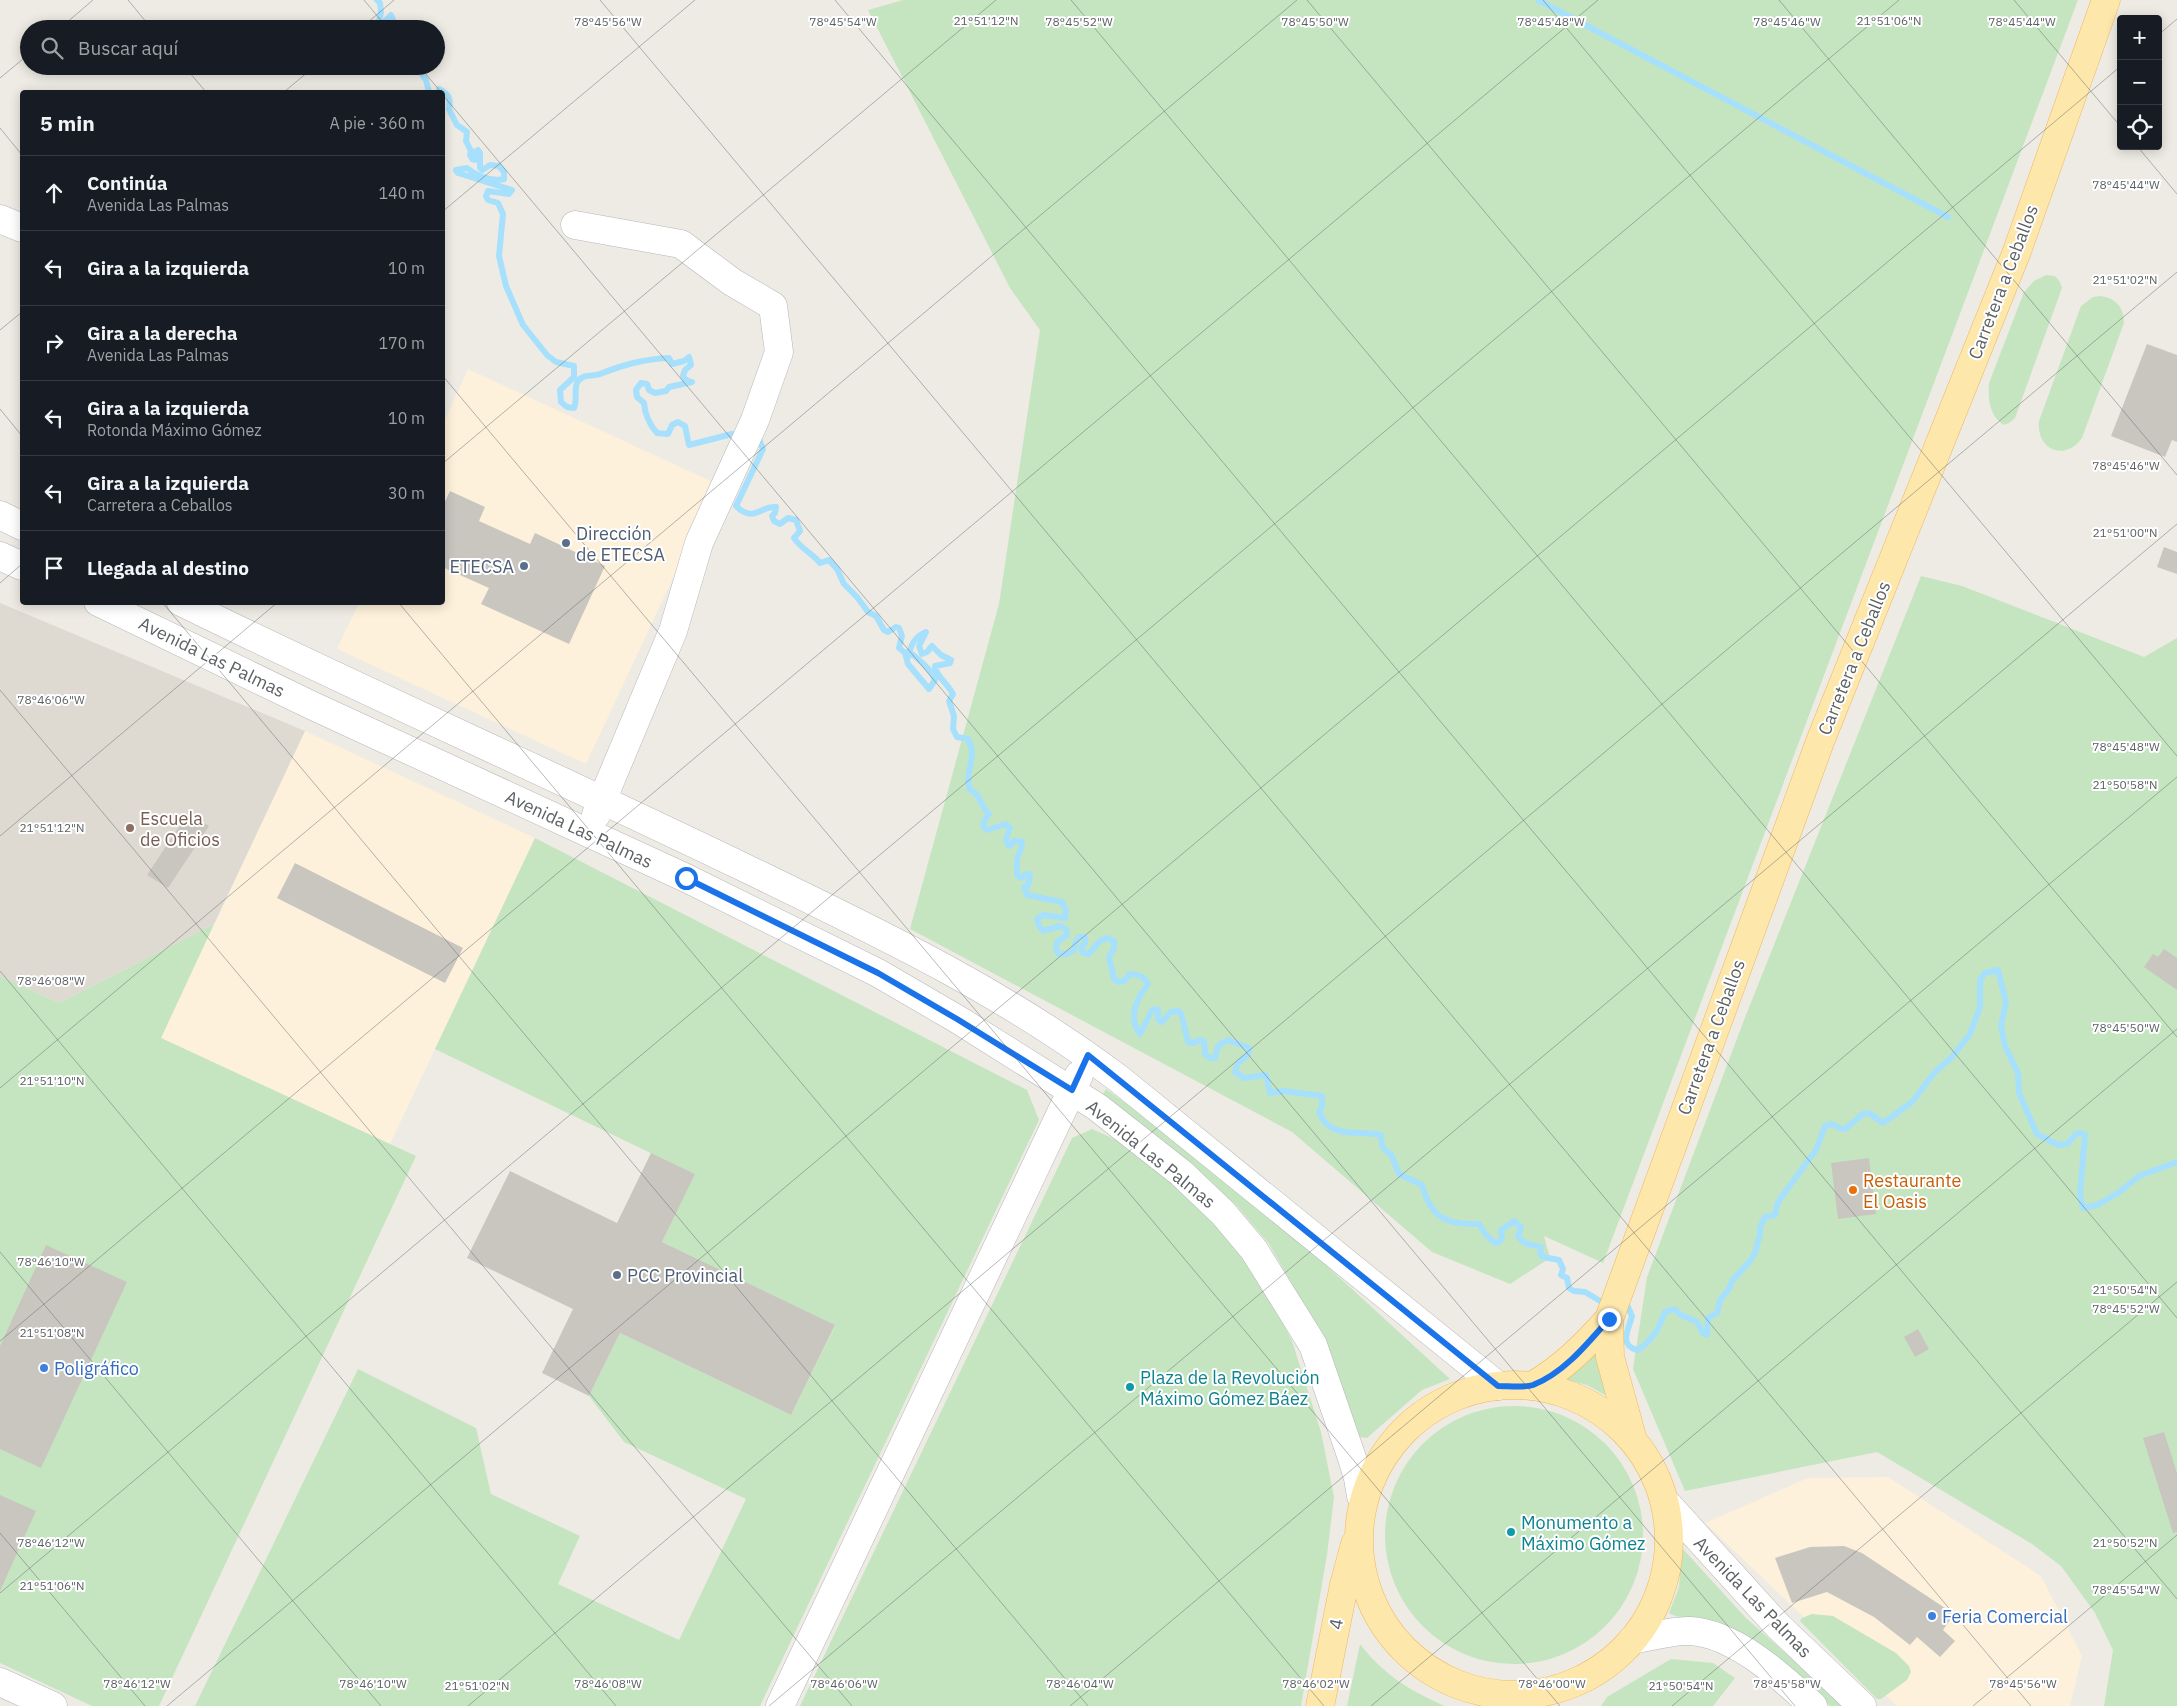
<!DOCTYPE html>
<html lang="es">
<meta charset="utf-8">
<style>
body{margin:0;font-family:"IBM Plex Sans",sans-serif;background:#20242c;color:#f1f3f6}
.controls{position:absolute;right:15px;top:15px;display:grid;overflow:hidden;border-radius:5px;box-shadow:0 2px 12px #0003}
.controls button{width:45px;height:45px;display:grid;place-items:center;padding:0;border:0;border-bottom:1px solid #363941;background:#171b24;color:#f1f3f6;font:25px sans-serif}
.stop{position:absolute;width:15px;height:15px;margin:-11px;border:4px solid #1a73e8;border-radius:50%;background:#fff}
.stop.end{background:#1a73e8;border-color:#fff;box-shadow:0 1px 5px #0008}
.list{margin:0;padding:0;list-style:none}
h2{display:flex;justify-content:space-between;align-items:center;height:65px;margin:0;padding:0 20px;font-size:21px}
h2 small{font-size:16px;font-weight:400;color:#9ea1a6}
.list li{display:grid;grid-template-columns:32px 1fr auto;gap:15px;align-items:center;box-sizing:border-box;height:75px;padding:0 20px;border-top:1px solid #363941}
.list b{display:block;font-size:19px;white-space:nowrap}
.list p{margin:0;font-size:16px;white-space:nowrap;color:#9ea1a6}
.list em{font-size:16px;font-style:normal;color:#9ea1a6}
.icon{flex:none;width:28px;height:28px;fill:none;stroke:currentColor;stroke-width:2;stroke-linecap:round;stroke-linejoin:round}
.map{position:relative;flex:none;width:2177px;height:1706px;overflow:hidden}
.search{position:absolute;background:#171b24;box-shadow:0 2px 12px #0003;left:20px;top:20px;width:425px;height:55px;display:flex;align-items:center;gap:12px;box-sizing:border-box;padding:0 18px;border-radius:28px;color:#9ea1a6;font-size:19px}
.panel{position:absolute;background:#171b24;box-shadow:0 2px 12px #0003;left:20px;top:90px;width:425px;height:515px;border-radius:5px}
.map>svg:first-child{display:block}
.commercial{fill:#fdf1db}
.education{fill:#dedad2}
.green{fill:#c5e5c1}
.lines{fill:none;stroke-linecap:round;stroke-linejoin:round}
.stream{stroke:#a6e0fd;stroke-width:6}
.building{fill:#c9c6c0}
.minor-casing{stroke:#b5b7bb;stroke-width:29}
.major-casing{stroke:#eeb75e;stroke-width:29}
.minor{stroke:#fff;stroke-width:28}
.major{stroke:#fde7ab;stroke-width:28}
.route{stroke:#1a73e8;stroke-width:6}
.ticks{fill:none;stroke:#5c6164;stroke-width:1;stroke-opacity:0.45}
.service-dot{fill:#5c6f8a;stroke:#fff;stroke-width:2}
.education-dot{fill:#8d6e63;stroke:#fff;stroke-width:2}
.food-dot{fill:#e8710a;stroke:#fff;stroke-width:2}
.shop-dot{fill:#3f7fe0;stroke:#fff;stroke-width:2}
.culture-dot{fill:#0f9aa8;stroke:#fff;stroke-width:2}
.labels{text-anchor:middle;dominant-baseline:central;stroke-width:4;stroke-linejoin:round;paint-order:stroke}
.street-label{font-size:18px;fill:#5c6164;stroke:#fff}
.service-label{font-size:18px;fill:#4e5e75;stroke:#fff;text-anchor:start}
.education-label{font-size:18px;fill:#785e54;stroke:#fff;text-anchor:start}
.food-label{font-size:18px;fill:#c56008;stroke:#fff;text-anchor:start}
.shop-label{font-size:18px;fill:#366cbe;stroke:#fff;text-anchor:start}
.culture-label{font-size:18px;fill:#0d838f;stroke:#fff;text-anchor:start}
.ticks-label{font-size:12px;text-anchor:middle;fill:#5c6164;stroke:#fff;stroke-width:4;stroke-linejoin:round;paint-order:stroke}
</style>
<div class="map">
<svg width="2177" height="1706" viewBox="0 0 2177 1706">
<rect width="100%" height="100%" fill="#eeebe4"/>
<!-- commercial -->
<path class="commercial" d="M468 369 717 484 586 764 337 649 359 603 442 602 443 424Z
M305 731 535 838 390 1144 161 1038Z
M1888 1477 2041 1576 2082 1656 2070 1706H1897L1705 1523 1808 1478Z"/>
<!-- education -->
<path class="education" d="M0 603 305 731 214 924 59 1003 0 976Z"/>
<!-- green -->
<path class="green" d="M903 0H2078L1603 1263 1544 1236 1550 1258 1510 1284 1432 1252 1292 1132 910 929 999 604 1040 330 1010 288 868 10Z
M2046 275 2055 276 2060 282 2062 288 2015 418 2009 423 2004 425C1989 416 1988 399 1989 383L2024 292 2034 281Z
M2100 296C2116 298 2124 307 2124 323L2082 438C2065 462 2036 450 2039 421L2081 306 2093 297Z
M1921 576 1962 586 2144 657 2177 638V1706H2104L2113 1650 2095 1613 2061 1566 2032 1544 1877 1452 1685 1491 1633 1369 1647 1277 1744 1020Z
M535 838 1027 1090 1039 1120 760 1706H195L358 1369 476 1428 491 1494 580 1536 558 1584 679 1640 746 1499 624 1442 589 1396 620 1333 791 1415 835 1326 662 1242 694 1174 435 1049Z
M214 924 161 1038 416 1156 159 1706H92L0 1663V976L59 1003Z
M1106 1089 1242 1188 1450 1379 1422 1390 1367 1438 1358 1437 1324 1340 1269 1244 1236 1205 1102 1096Z
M1092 1129 1121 1142 1163 1173 1222 1232 1254 1269 1292 1341 1321 1432 1334 1497 1327 1555 1301 1706H800L1072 1138Z
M1601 1342 1605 1395 1587 1385 1564 1379Z
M1385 1535a129 129 0 1 1 258 0a129 129 0 1 1-258 0Z
M1682 1548 1745 1617 1844 1706H1830C1793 1672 1757 1641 1710 1621 1696 1615 1685 1622 1669 1613L1679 1587Z
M1812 1614 1833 1616 1896 1653 1909 1666 1911 1672 1907 1680 1881 1699H1877L1800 1621 1802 1618Z
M1360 1644C1384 1675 1410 1691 1445 1706H1347Z
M1671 1659 1713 1663 1735 1678 1713 1706H1601L1607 1697Z"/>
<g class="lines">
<!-- stream -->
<path class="stream" d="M1538 0 1948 217
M377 29 381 12 380 3 377 0
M384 29 383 23 391 15 397 29
M406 29H414
M416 66 426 80 429 92
M441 92 439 89C449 94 451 99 449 109L457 125 467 132 466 141 471 151 470 155 472 159 475 160 474 153 478 150 480 153V168L482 170 490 165 499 166 504 172V179C492 182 477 176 467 168L456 170 458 173 512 190 509 194 488 191 486 196 488 200 498 203 503 214 499 256 506 286 523 325 547 355 556 362 574 366V377L560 390 561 402 567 407 574 408C578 399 573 388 578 381 585 373 592 377 600 374 623 365 643 359 669 358L672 364 684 361 689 357 691 365 685 370 683 376 686 380 692 382 669 387 666 391 655 393 649 390 647 384 641 383 636 390 637 397 644 403C645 415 649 424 657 433L668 434 672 425 678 422 685 426 689 445 732 434 740 435
M755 438 759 439 763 449 736 506C754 524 761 505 776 507L775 513 772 516 774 521 780 524 788 518 796 520 800 531 794 538C801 549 812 553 820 563L829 560 837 569 844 584 857 597 868 612 876 616 884 630 888 632 896 627 899 628 902 636 899 648 909 656C910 645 916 636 926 632L919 646 922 654 927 652 932 646 941 655 951 660 950 663 935 666C935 675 948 684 953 694L949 701 954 716 953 729 957 737 968 739C979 759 963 770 970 790 981 794 980 806 989 814L984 821 983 826 987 830 1006 824 1010 828 1006 839 1008 845 1010 846 1014 841H1021L1022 846 1017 859V875L1021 878 1026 874 1030 875 1028 886 1024 887 1027 895 1062 902 1066 911 1065 918 1043 915 1037 919 1039 926 1043 931 1060 926 1066 929 1067 935 1057 942 1056 948 1058 954H1067L1074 950 1075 944 1079 937H1085V943L1081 948 1083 953 1089 954 1100 941 1107 938 1114 941V948L1109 957 1114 979 1119 982 1124 981 1130 974C1139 975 1143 975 1148 984 1137 998 1127 1017 1140 1034L1152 1010 1158 1009V1019L1162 1022 1171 1012 1179 1011C1185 1019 1184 1033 1189 1043H1193L1199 1040 1204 1041 1205 1054 1210 1058H1215L1218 1046 1228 1040 1249 1048 1248 1055 1238 1063 1235 1072 1244 1078 1266 1075 1270 1093 1283 1091 1322 1096V1106L1319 1113C1322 1117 1325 1124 1329 1126 1343 1136 1365 1131 1381 1135 1381 1144 1382 1150 1391 1154L1399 1174 1422 1185C1431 1218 1446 1225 1479 1224L1486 1235 1495 1243 1499 1242 1502 1238 1501 1230 1514 1221 1521 1227 1518 1236C1525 1246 1530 1244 1541 1247L1540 1254 1543 1257 1559 1260 1563 1269 1561 1275 1567 1278 1569 1288 1574 1291 1585 1292 1607 1305
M905 653 908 664 929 689 935 680C930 667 919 661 909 651
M1622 1304 1628 1307 1632 1316C1629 1329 1618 1345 1637 1350 1651 1343 1660 1326 1665 1312L1674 1309 1681 1315 1697 1322 1703 1333 1707 1335 1708 1318 1717 1313 1720 1300 1729 1289 1732 1281 1750 1261 1755 1253 1760 1234V1227L1765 1217 1775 1215 1777 1205 1780 1199 1816 1150 1825 1126 1832 1124 1839 1128 1845 1129 1863 1114 1869 1113 1883 1123 1912 1102 1935 1072 1952 1057 1970 1034 1980 1007V980L1985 973 1998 970 2006 1002 2001 1026 2005 1046 2018 1073 2019 1093 2037 1134 2058 1145 2067 1144 2076 1134 2082 1133 2085 1135 2080 1195 2083 1208 2097 1205 2118 1193 2139 1176 2177 1162"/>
</g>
<!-- building -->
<path class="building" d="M2147 344 2177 355V442L2172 440 2165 457 2111 436Z
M450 491 485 507 479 521 530 544 535 533 605 566 569 644 481 604 489 588 442 567V508Z
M2164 547 2177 552V574L2157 567Z
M188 813 209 826 168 888 147 875Z
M295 863 463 948 445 983 277 898Z
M2164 949 2177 958V990L2144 967 2153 954 2158 957Z
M651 1153 695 1174 662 1242 835 1325 791 1415 620 1333 589 1396 542 1373 573 1309 467 1258 510 1171 617 1223Z
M1869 1158 1876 1214 1838 1219 1831 1163Z
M46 1245 127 1282 41 1468 0 1449V1346Z
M1918 1329 1929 1349 1915 1357 1904 1337Z
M2164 1432 2177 1473V1532L2173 1533 2143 1438Z
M0 1495 36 1511 0 1591Z
M1844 1546 1862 1553 1954 1614 1943 1630 1955 1641 1940 1657 1917 1637 1910 1645 1874 1617 1827 1592 1792 1603 1775 1558 1810 1547Z"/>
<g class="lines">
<defs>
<path id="minor" d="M0 219 22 228
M575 225 681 244 732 282 773 306 779 352 755 420 699 543 673 631 596 815
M0 515 22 526
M0 556 22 566
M98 602 311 705 686 878 878 973 957 1019 1097 1107 1181 1173 1223 1213 1254 1250 1313 1345 1352 1458 1358 1478 1361 1496
M181 602C367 693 555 776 741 866 871 929 1003 991 1119 1079L1498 1386
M1669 1506 1778 1626 1862 1706
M1632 1640C1649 1637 1673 1630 1690 1631 1734 1633 1782 1677 1813 1706
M0 1682 53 1706
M780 1706 1079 1075"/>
<path id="major" d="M1609 1319 1610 1357 1632 1437
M1359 1540a155 155 0 1 1 310 0a155 155 0 1 1-310 0Z
M1532 1386C1563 1368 1585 1346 1609 1319L1821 739 2017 251 2106 0
M1320 1706 1344 1585 1355 1544"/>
</defs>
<!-- minor casing -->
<use href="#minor" class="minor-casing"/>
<!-- major casing -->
<use href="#major" class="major-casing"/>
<!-- minor -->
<use href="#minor" class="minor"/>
<!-- major -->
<use href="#major" class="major"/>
</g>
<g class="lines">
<!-- route -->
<path class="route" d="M686 878 878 973 957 1019 1072 1090 1088 1055 1498 1386C1508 1386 1524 1388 1533 1385 1564 1373 1588 1343 1609 1319"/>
</g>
<!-- ticks -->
<path class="ticks" d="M128 0 152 29M364 0 388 29M600 0 2031 1706M835 0 2177 1599M1071 0 2177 1318M1307 0 2177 1037M1543 0 2177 756M1779 0 2177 475M2014 0 2121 127M59 29 93 0M360 29 394 0M2158 35 2177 19M184 66 206 92M419 66 441 92M0 78 29 54M284 92 315 66M442 94 1795 1706M0 128 22 155M2137 146 2177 194M442 212 695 0M0 330 22 312M442 375 1560 1706M0 409 22 436M442 464 996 0M0 583 22 564M162 602 1088 1706M398 602 1324 1706M0 690 852 1706M0 836 278 602M0 971 616 1706M0 1088 1297 0M0 1252 381 1706M0 1341 1598 0M0 1533 145 1706M0 1593 1899 0M167 1706 2121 66M468 1706 2177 272M769 1706 2177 524M1070 1706 2177 777M1371 1706 2177 1029M1672 1706 2177 1282M1973 1706 2177 1535"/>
<!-- markers -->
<g class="service-dot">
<circle cx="566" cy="543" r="5"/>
<circle cx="524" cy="566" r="5"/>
<circle cx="617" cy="1275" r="5"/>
</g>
<circle class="education-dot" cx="130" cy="828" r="5"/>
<circle class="food-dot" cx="1853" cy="1190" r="5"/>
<g class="shop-dot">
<circle cx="44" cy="1368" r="5"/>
<circle cx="1932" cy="1616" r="5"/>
</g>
<g class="culture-dot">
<circle cx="1130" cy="1387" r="5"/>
<circle cx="1511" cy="1532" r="5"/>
</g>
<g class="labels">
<!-- street labels -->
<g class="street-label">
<text transform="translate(2003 282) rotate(-69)">Carretera a Ceballos</text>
<text transform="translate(212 657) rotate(26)">Avenida Las Palmas</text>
<text transform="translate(1854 658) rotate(-68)">Carretera a Ceballos</text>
<text transform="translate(579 829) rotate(25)">Avenida Las Palmas</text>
<text transform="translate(1711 1037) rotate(-70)">Carretera a Ceballos</text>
<text transform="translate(1151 1154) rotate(39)">Avenida Las Palmas</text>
<text transform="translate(1753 1597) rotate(46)">Avenida Las Palmas</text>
<text transform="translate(1336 1624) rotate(-79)">4</text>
</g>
<!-- service labels -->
<g class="service-label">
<text x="576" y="533">Dirección<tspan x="576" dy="21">de ETECSA</tspan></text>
<text x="514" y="566" text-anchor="end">ETECSA</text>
<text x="627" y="1275">PCC Provincial</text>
</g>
<!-- education labels -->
<g class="education-label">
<text x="140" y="818">Escuela<tspan x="140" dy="21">de Oficios</tspan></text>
</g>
<!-- food labels -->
<g class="food-label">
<text x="1863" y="1180">Restaurante<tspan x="1863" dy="21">El Oasis</tspan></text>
</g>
<!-- shop labels -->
<g class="shop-label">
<text x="54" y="1368">Poligráfico</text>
<text x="1942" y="1616">Feria Comercial</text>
</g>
<!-- culture labels -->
<g class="culture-label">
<text x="1140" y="1377">Plaza de la Revolución<tspan x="1140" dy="21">Máximo Gómez Báez</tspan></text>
<text x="1521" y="1522">Monumento a<tspan x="1521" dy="21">Máximo Gómez</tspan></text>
</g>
</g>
<g class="ticks-label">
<text x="986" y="25">21°51'12"N</text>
<text x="1889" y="25">21°51'06"N</text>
<text x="2022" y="26">78°45'44"W</text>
<text x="843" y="26">78°45'54"W</text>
<text x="1079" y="26">78°45'52"W</text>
<text x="1551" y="26">78°45'48"W</text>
<text x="1787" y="26">78°45'46"W</text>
<text x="608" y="26">78°45'56"W</text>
<text x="1315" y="26">78°45'50"W</text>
<text x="2126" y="189">78°45'44"W</text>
<text x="2125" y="284">21°51'02"N</text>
<text x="2126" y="470">78°45'46"W</text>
<text x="2125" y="537">21°51'00"N</text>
<text x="51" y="704">78°46'06"W</text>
<text x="2126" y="751">78°45'48"W</text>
<text x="2125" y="789">21°50'58"N</text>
<text x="52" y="832">21°51'12"N</text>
<text x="51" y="985">78°46'08"W</text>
<text x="2126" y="1032">78°45'50"W</text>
<text x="52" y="1085">21°51'10"N</text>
<text x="51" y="1266">78°46'10"W</text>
<text x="2125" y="1294">21°50'54"N</text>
<text x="2126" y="1313">78°45'52"W</text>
<text x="52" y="1337">21°51'08"N</text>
<text x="2125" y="1547">21°50'52"N</text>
<text x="51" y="1547">78°46'12"W</text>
<text x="52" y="1590">21°51'06"N</text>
<text x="2126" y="1594">78°45'54"W</text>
<text x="137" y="1688">78°46'12"W</text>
<text x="373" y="1688">78°46'10"W</text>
<text x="608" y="1688">78°46'08"W</text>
<text x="844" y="1688">78°46'06"W</text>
<text x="1080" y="1688">78°46'04"W</text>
<text x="1316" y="1688">78°46'02"W</text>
<text x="1552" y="1688">78°46'00"W</text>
<text x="1787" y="1688">78°45'58"W</text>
<text x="2023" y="1688">78°45'56"W</text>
<text x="477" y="1690">21°51'02"N</text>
<text x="1681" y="1690">21°50'54"N</text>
</g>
</svg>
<div class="controls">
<button>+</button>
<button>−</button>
<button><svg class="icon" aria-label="locate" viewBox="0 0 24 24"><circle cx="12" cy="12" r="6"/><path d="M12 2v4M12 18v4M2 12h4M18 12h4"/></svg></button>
</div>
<div class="stop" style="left:686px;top:878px"></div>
<div class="stop end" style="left:1609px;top:1319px"></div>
<div class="search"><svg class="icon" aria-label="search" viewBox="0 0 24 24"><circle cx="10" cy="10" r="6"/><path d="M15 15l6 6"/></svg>Buscar aquí</div>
<section class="panel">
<h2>5 min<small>A pie · 360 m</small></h2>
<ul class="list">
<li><svg class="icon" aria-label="ahead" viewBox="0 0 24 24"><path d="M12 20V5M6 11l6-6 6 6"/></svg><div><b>Continúa</b><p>Avenida Las Palmas</p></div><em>140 m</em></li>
<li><svg class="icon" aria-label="left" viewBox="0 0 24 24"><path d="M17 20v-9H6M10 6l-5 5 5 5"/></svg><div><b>Gira a la izquierda</b></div><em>10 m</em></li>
<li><svg class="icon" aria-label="right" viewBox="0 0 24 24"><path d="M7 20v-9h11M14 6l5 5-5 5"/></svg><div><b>Gira a la derecha</b><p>Avenida Las Palmas</p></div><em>170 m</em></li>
<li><svg class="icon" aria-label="left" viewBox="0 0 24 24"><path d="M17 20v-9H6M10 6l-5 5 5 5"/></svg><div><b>Gira a la izquierda</b><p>Rotonda Máximo Gómez</p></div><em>10 m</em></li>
<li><svg class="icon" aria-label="left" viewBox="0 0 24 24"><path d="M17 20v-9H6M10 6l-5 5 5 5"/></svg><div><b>Gira a la izquierda</b><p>Carretera a Ceballos</p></div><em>30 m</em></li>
<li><svg class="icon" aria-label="arrive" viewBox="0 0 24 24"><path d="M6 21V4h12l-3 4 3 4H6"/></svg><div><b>Llegada al destino</b></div></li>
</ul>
</section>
</div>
